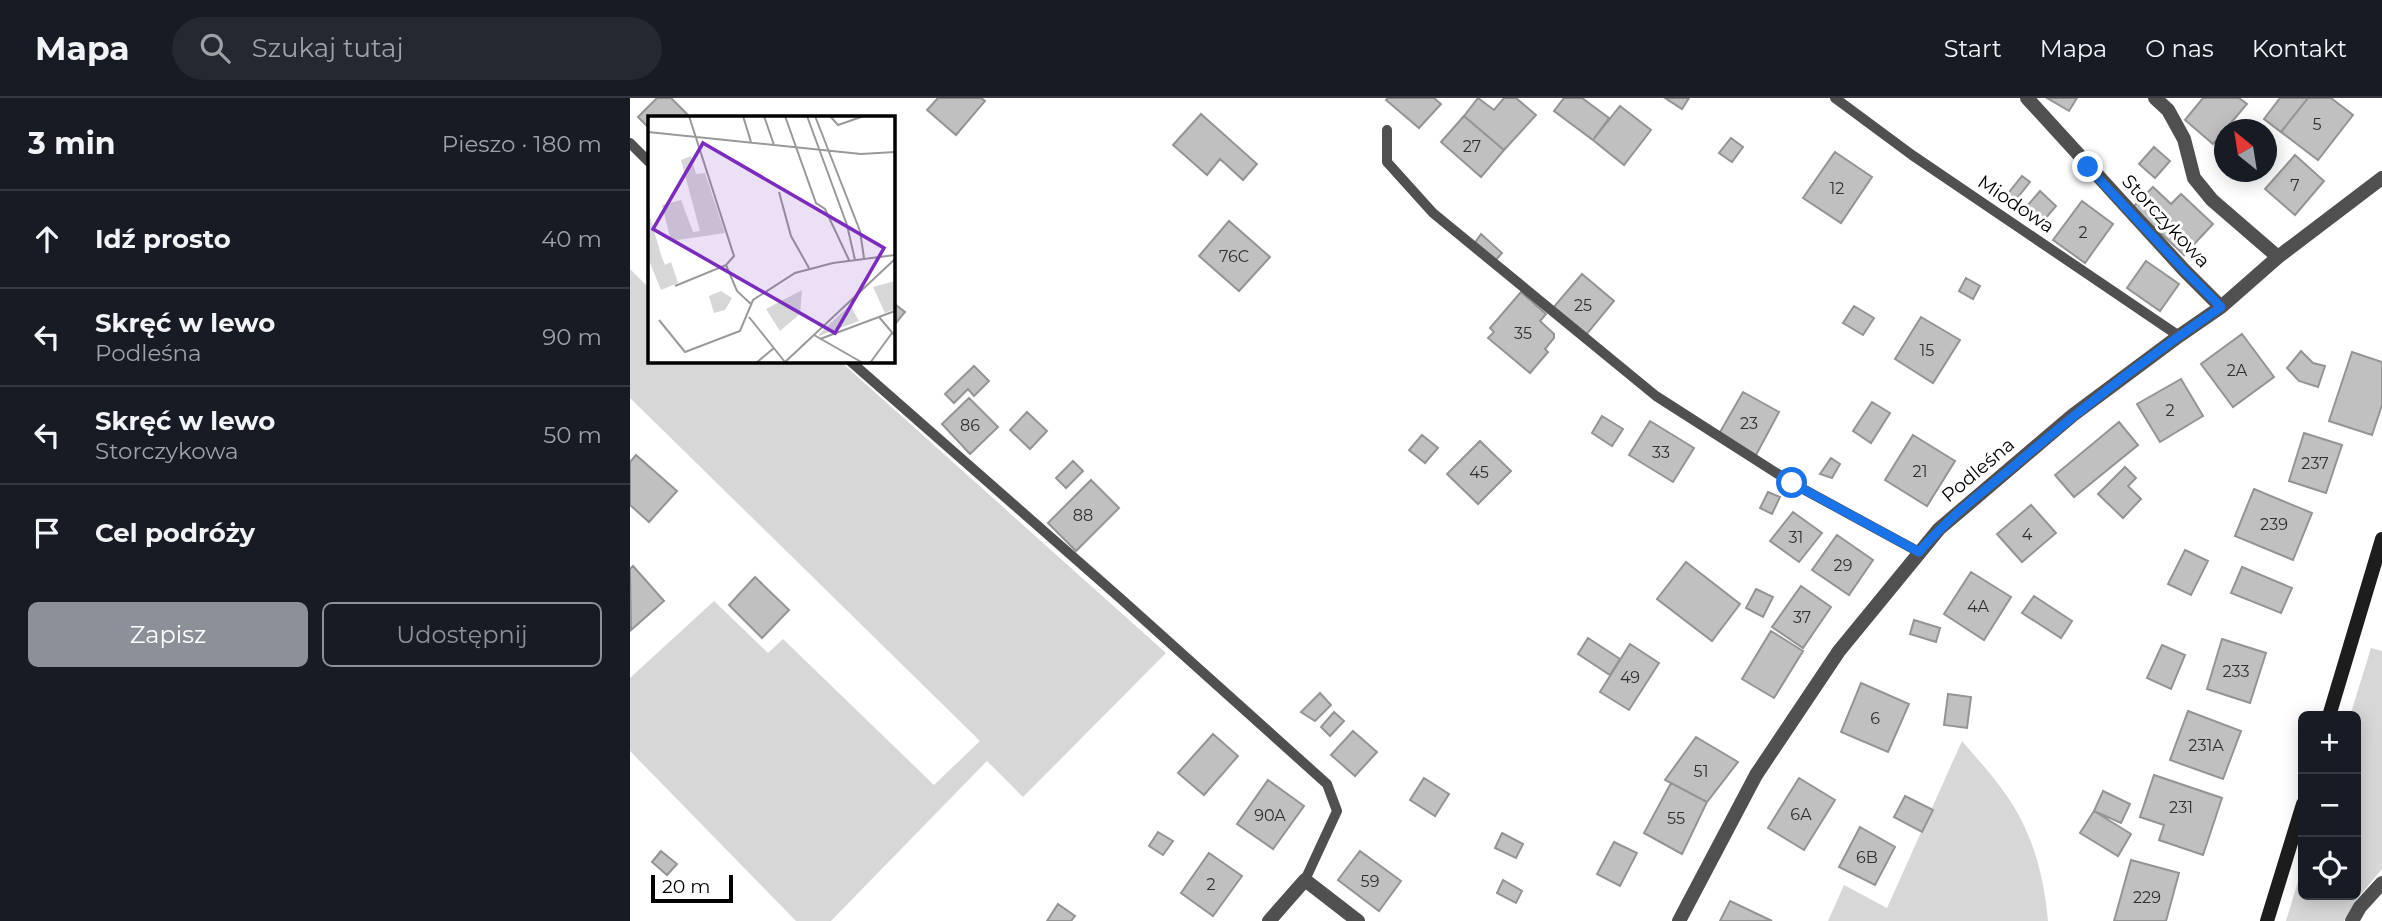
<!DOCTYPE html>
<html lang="pl">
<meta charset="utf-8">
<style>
body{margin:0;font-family:Montserrat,sans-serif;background:#242831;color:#f1f3f6}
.controls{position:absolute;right:21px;bottom:21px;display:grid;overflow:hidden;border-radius:10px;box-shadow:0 4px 18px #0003}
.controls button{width:63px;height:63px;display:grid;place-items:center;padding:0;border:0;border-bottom:2px solid #363941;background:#171b24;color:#f1f3f6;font:35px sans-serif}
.compass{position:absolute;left:1584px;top:21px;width:63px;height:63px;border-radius:50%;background:#171b24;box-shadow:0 4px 18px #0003;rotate:330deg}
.scale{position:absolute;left:21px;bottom:18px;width:82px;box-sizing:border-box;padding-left:7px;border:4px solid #000;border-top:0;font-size:19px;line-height:24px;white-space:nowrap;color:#000;-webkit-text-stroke:5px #fff;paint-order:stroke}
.stop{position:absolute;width:21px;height:21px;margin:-16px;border:5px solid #1a73e8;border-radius:50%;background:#fff}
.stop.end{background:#1a73e8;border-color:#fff;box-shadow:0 2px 7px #0008}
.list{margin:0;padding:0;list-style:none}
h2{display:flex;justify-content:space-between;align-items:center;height:91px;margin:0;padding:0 28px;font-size:30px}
h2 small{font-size:23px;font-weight:400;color:#9ea1a6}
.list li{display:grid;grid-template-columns:46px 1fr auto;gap:21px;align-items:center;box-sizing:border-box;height:98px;padding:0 28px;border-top:2px solid #363941}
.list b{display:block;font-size:26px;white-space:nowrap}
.list p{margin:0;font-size:23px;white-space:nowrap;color:#9ea1a6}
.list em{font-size:23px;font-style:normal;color:#9ea1a6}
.actions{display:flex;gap:14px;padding:21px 28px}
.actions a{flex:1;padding:16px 0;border:2px solid #8c9099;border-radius:10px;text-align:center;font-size:24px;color:#8c9099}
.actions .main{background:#8c9099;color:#fff}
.icon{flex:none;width:38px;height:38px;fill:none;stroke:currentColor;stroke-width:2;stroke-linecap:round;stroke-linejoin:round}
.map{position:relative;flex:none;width:1752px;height:823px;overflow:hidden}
header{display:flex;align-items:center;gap:42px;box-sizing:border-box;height:98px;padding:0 35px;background:#171b24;border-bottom:2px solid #363941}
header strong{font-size:33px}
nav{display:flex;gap:38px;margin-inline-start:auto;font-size:24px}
.search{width:490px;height:63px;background:#242831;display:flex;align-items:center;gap:18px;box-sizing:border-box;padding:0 24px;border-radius:38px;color:#9ea1a6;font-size:26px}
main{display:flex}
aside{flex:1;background:#171b24}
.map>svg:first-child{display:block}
.green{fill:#d7d7d7}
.building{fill:#c0c0c0;stroke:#949494;stroke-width:2}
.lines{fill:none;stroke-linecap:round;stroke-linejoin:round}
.lane{stroke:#505050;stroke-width:10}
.street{stroke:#505050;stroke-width:14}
.secondary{stroke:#1d1d1d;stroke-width:14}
.route{stroke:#1a73e8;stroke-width:9}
.labels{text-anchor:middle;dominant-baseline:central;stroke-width:6;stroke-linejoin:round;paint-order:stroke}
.number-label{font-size:16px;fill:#303030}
.street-label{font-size:19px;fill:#000;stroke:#fff}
.inset-road{fill:none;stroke:#999;stroke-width:2}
.view{fill:#7b2cbf;fill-opacity:0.15;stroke:#7b2cbf;stroke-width:3.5}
.inset-edge{fill:none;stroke:#000;stroke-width:3.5}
</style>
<header>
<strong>Mapa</strong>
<div class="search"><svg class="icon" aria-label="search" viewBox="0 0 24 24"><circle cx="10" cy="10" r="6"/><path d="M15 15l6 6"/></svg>Szukaj tutaj</div>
<nav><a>Start</a><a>Mapa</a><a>O nas</a><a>Kontakt</a></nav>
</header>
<main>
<aside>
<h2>3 min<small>Pieszo · 180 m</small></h2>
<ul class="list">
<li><svg class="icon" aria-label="ahead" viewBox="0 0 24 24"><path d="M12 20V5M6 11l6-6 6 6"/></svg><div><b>Idź prosto</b></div><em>40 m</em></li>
<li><svg class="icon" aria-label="left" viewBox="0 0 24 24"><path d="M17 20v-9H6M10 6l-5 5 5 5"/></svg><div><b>Skręć w lewo</b><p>Podleśna</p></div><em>90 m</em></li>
<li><svg class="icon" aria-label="left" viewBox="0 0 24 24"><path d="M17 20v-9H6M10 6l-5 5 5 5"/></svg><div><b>Skręć w lewo</b><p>Storczykowa</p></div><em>50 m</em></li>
<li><svg class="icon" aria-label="arrive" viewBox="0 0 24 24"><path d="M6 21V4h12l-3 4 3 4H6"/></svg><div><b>Cel podróży</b></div></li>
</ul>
<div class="actions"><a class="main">Zapisz</a><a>Udostępnij</a></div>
</aside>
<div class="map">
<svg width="1752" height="823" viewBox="0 0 1752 823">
<rect width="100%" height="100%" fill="#fff"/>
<!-- green -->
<path class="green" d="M0 171 19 190V262L210 263 536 555 393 699 357 663 201 823H166L0 653V580L84 503 138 555 153 541 304 687 350 643 0 300Z
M1741 550 1752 553V771L1727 801 1714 823H1656L1673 767V797H1726V618H1720Z
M1332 643C1346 660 1362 676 1374 694 1402 732 1414 777 1418 823H1198L1214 787 1257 810Z"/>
<!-- building -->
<path class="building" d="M27 0H41L58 17 56 19H19V30L8 19Z
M308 0H351L355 3 326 37 297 12Z
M758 0H804L811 6 789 30 756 2Z
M848 0 864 12 874 0H886L906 17 874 52 834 18Z
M934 0H952L979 20 963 42 924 13Z
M1035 0H1059L1052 11Z
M1417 0H1447L1439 13Z
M1573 0H1609L1617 6 1583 46 1555 22Z
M1650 0H1678L1651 34 1634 21Z
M1678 0H1701L1723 17 1688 62 1651 34Z
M990 8 1021 32 994 67 963 42Z
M571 16 627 66 613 82 590 61 577 77 543 47Z
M834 18 874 52 851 79 811 44Z
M1101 40 1113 49 1102 64 1089 55Z
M1524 49 1540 63 1525 80 1509 66Z
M1205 54 1242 79 1211 125 1173 100Z
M1665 57 1694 83 1665 117 1635 91Z
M1392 78 1400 84 1384 104 1376 98Z
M1523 89 1541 106 1551 96 1583 126 1554 157 1503 109Z
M1410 93 1426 108 1409 128 1392 114Z
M1452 103 1483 126 1455 165 1423 142Z
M599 123 640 159 609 193 569 158Z
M851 136 872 155 865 163 844 146Z
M1516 163 1549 186 1530 213 1497 190Z
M952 176 984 203 955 238 922 211Z
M1336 180 1350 188 1343 201 1329 193Z
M891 194 916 216 910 223 924 236V240L915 251 918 254 900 275 858 240 864 234 860 230Z
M262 204 275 214 262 230Z
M1224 208 1244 220 1233 237 1213 225Z
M1291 219 1330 242 1303 285 1265 261Z
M1612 236 1644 279 1603 309 1571 266Z
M1671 253 1683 265 1695 268 1688 289 1669 283 1657 270Z
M1722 254 1752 264V307L1742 337 1699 323Z
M344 268 359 283 344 298 338 291 324 305 315 296Z
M1551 281 1573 318 1530 344 1507 306Z
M1113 294 1149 314 1126 357 1089 336Z
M339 300 368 329 340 356 312 326Z
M1242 304 1260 315 1241 345 1223 333Z
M397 314 417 333 400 351 380 332Z
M972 318 993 331 982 348 962 335Z
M1020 323 1064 350 1043 384 999 357Z
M1489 324 1508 347 1444 399 1425 377Z
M1674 335 1712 347 1696 395 1659 383Z
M792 337 808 350 795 365 779 352Z
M1283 337 1325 363 1297 408 1255 382Z
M850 343 881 373 848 406 817 376Z
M6 357 47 393 19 424 0 407V364Z
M1201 360 1210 366 1202 380 1190 376Z
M443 363 453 373 436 390 426 380Z
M1495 369 1506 380 1498 388 1511 401 1493 420 1468 396Z
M461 382 489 410 446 453 418 425Z
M1624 391 1682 415 1663 462 1605 438Z
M1138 394 1150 399 1142 416 1130 410Z
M1401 407 1426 435 1392 464 1367 436Z
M1163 414 1192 435 1169 464 1140 443Z
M1207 437 1243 462 1219 497 1182 472Z
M1555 452 1578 463 1561 497 1538 486Z
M1056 464 1110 506 1082 543 1027 501Z
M3 468 34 503 1 532 0 471Z
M1612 469 1662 490 1651 515 1601 495Z
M1341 474 1381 499 1354 542 1314 516Z
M125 479 159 512 132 540 99 507Z
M1171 488 1201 509 1173 550 1142 529Z
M1126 491 1143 499 1133 519 1116 510Z
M1404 498 1442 523 1431 540 1392 515Z
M1284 522 1310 530 1306 544 1280 536Z
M1141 533 1173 553 1144 600 1112 581Z
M958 540 990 561 980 577 948 556Z
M1592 541 1636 555 1620 605 1577 591Z
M1000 546 1029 565 999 612 970 594Z
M1532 547 1555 557 1541 591 1517 580Z
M1231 585 1279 606 1258 654 1211 634Z
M690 595 701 607 685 623 671 614Z
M1318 596 1341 599 1337 630 1314 627Z
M1558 613 1611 633 1593 681 1540 662Z
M704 614 714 623 700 638 691 629Z
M723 633 747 654 725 678 701 657Z
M583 636 608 658 574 697 548 675Z
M1066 639 1108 664 1077 704 1035 682Z
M1524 677 1592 700 1573 757 1529 742 1534 727 1510 719Z
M794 680 819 696 805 718 780 702Z
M1169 680 1205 702 1174 752 1138 730Z
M638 682 674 708 643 751 607 726Z
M1041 685 1077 704 1052 756 1014 735Z
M1473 693 1500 706 1491 725 1464 713Z
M1275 698 1303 712 1292 734 1264 719Z
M1464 713 1501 736 1488 758 1450 735Z
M1230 729 1265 749 1245 787 1209 769Z
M528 734 543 743 533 757 519 748Z
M872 735 893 746 886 760 865 750Z
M984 744 1007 755 990 788 967 776Z
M31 753 47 766 37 777 22 764Z
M730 753 771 783 749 813 708 782Z
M579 755 612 778 583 818 551 795Z
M1501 762 1549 775 1536 823H1484Z
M873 782 892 793 886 805 867 795Z
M1100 803 1142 823H1090Z
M428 806 445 818 441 823H417Z"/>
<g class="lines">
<!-- lane -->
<path class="lane" d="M1205 0 1282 57 1549 238
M757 32V64L803 115 1026 298 1162 385 1289 454
M0 45 19 64
M219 262 490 500 697 686 707 713 675 782"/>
<!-- street -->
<path class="street" d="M1397 0 1554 172 1591 209
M1525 0 1538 12 1554 41 1564 80 1582 102 1648 159
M639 823 675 782 728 823
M1049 823 1126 677 1209 553 1309 431 1443 317 1549 238 1591 209 1648 159 1752 80
M1722 823 1730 809 1752 785"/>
<!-- secondary -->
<path class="secondary" d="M1699 618 1752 441
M1637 823 1673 706"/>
</g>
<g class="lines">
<!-- route -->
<path class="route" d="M1162 385 1289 454C1317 421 1351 395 1384 368 1450 311 1519 258 1591 209L1554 172 1458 69"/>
</g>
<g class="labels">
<!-- number labels -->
<g class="number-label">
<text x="1687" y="26">5</text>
<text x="842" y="48">27</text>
<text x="1665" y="87">7</text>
<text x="1207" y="90">12</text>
<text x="1453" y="134">2</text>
<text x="604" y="158">76C</text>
<text x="953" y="207">25</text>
<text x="893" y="235">35</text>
<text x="1297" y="252">15</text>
<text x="1607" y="272">2A</text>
<text x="1540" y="312">2</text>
<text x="1119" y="325">23</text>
<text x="340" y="327">86</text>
<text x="1031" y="354">33</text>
<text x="1685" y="365">237</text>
<text x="1290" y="373">21</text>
<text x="849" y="374">45</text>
<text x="453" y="417">88</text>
<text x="1644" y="426">239</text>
<text x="1397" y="436">4</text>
<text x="1166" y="439">31</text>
<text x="1213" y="467">29</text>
<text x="1348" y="508">4A</text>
<text x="1172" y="519">37</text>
<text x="1606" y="573">233</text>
<text x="1000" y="579">49</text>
<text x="1245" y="620">6</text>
<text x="1576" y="647">231A</text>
<text x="1071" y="673">51</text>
<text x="1551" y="709">231</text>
<text x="1171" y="716">6A</text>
<text x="640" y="717">90A</text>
<text x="1046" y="720">55</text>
<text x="1237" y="759">6B</text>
<text x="740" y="783">59</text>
<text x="581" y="786">2</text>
<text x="1517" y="799">229</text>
</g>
<!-- street labels -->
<g class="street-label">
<text transform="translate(1386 106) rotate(34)">Miodowa</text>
<text transform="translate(1536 123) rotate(47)">Storczykowa</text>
<text transform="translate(1348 372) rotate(-40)">Podleśna</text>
</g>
</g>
<!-- overview -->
<g transform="translate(18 18)">
<rect width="247" height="247" fill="#fff"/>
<path d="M43 40 48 58 57 57 77 117 23 125 14 89 33 84 45 116 52 115 33 44ZM0 94 14 142 17 149 23 146 30 167 13 174 0 142ZM247 165V193L237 197 225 171ZM154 174 152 198 132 215 118 193ZM73 175 84 182 77 194 66 197 61 180ZM202 189 211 205 171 220V218Z" fill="#d7d7d7"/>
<path class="inset-road" d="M41 0 86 140 78 149M95 0 103 26M116 0 126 29M137 0 168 87 177 93 201 144M159 0 199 109 207 144M167 0 212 115 216 142M182 0 190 9 216 0M0 16 213 38 247 36M131 76 143 120 161 152M27 170 78 149 89 175 104 189M101 201 137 246M231 201 247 220M11 204 37 236 92 215 105 184 147 157 185 147 247 139M166 219 215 247M172 223 247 195M108 247 126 232M136 247 247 143M222 247 244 217"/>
<path class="view" d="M55 27 236 132 187 217 5 113Z"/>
<rect width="247" height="247" class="inset-edge"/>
</g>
</svg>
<div class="controls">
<button>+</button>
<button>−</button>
<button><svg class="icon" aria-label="locate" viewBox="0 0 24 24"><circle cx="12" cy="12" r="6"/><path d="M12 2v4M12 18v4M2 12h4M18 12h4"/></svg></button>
</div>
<svg class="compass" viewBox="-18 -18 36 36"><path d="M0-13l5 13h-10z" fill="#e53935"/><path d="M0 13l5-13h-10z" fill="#9ea1a6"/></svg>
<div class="scale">20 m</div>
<div class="stop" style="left:1162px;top:385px"></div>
<div class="stop end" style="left:1458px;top:69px"></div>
</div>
</main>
